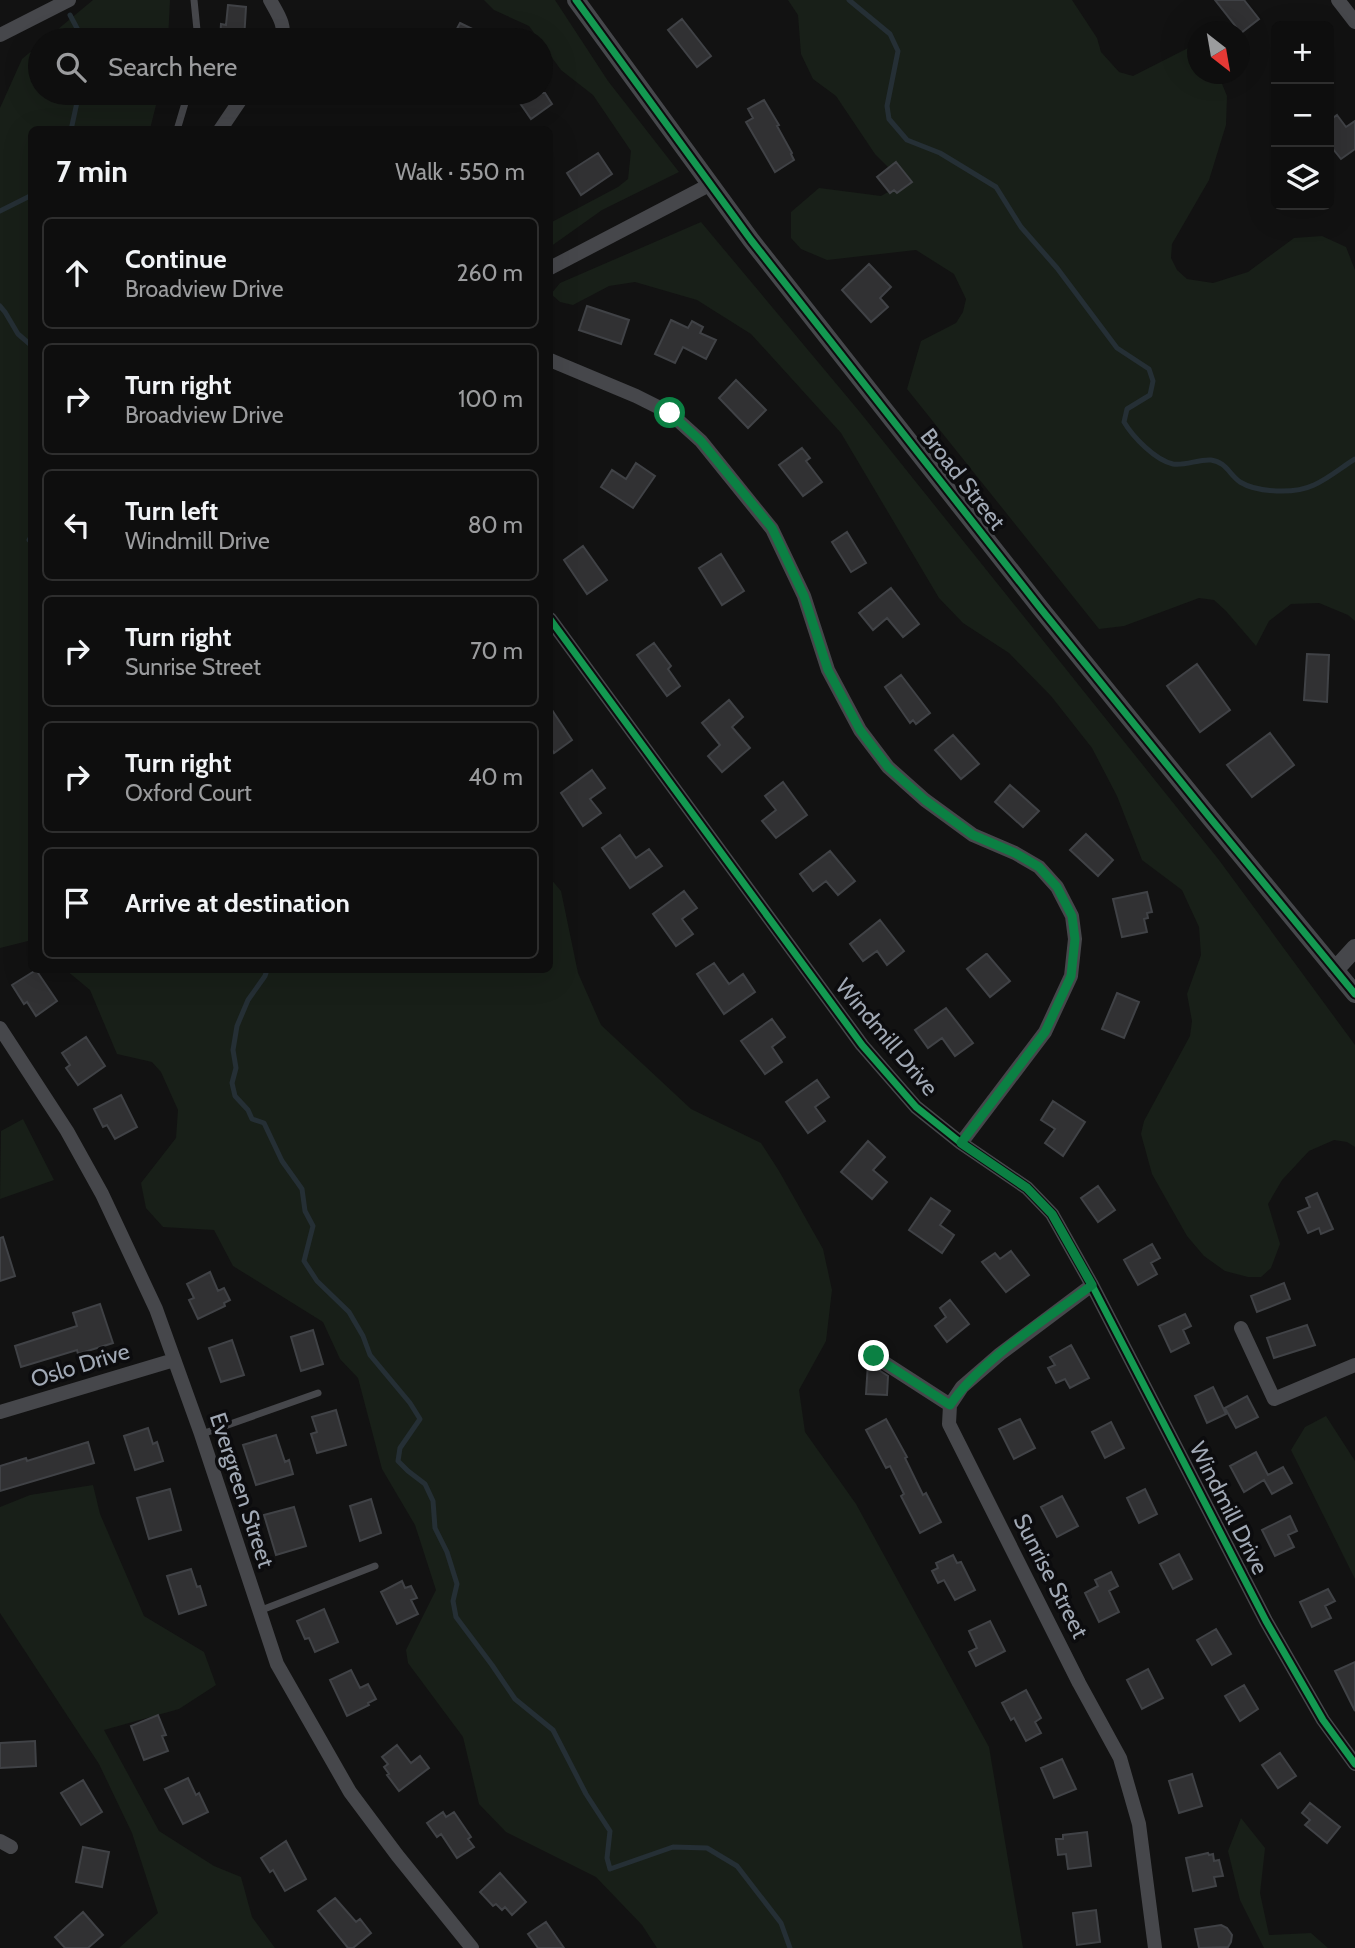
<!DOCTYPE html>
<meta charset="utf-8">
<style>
body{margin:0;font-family:Cabin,sans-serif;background:#1c1c1c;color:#f1f3f6}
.controls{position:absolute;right:21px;top:21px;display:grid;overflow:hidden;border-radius:10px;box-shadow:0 7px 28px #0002}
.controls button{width:63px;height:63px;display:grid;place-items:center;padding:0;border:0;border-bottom:2px solid #2e2e2e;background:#0e0e0e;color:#f1f3f6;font:35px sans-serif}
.compass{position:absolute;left:1187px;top:21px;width:63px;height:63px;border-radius:50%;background:#0e0e0e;box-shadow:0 7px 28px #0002;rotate:149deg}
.stop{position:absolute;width:21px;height:21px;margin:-16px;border:5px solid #0b8043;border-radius:50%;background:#fff}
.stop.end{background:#0b8043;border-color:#fff;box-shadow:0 2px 7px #0008}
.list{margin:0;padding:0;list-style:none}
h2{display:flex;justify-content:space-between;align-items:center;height:91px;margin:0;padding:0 28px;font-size:30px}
h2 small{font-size:23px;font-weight:400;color:#9b9c9e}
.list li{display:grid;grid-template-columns:46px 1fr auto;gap:21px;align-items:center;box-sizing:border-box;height:112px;margin:0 14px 14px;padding:0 14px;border:2px solid #2e2e2e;border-radius:10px}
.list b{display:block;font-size:26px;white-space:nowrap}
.list p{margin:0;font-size:23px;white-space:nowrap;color:#9b9c9e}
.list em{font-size:23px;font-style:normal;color:#9b9c9e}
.icon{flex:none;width:38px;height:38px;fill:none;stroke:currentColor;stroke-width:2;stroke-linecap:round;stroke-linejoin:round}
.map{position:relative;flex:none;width:1355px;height:1948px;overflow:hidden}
.search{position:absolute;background:#0e0e0e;box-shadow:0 7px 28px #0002;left:28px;top:28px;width:525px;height:77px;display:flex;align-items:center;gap:18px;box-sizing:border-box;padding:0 24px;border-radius:38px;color:#9b9c9e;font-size:26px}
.panel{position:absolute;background:#0e0e0e;box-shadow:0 7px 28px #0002;left:28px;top:126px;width:525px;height:847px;border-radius:10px}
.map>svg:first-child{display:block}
.green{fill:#181f18}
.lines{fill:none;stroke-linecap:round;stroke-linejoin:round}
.stream{stroke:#252f35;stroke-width:5}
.building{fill:#313133;stroke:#404246;stroke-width:2}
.service{stroke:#46474b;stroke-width:7}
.minor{stroke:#46474b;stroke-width:14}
.tertiary{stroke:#46474b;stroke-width:18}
.cycleway-casing{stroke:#0c0c0e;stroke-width:11}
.cycleway{stroke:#139951;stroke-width:7}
.route{stroke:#0b8043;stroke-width:9}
.labels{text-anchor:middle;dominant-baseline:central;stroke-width:7;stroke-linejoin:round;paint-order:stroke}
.street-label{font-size:23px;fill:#a1a9b5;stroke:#0c0c0e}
</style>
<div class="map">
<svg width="1355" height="1948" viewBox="0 0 1355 1948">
<rect width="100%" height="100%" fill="#121212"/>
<!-- green -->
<path class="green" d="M93 0H170L168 40H45Z
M484 0H555L608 81 679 172 602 210 550 247V223L618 187 628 179 631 151 593 95 561 70 529 26 494 10Z
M788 0H1072L1097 38 1101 52 1119 72 1133 76 1192 46H1197L1198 74H1218L1227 96 1226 125 1209 180 1172 244 1171 258 1177 270 1187 279 1213 283 1248 272 1294 238 1322 236 1346 247 1355 270V621L1348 615 1319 603 1291 604 1269 621 1256 646 1226 611 1214 600 1199 598 1124 626 1099 629 907 389 921 341 956 323 963 312 966 299 954 274 916 250 827 260 801 249 791 238V212L819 188 881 196 904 183 875 154 836 96 813 79 801 54 798 15Z
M40 44V93H159L150 129 32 130V940L0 948V108L22 59Z
M701 222 859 411 1219 860 1355 1045V1147L1347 1142 1334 1140 1309 1151 1282 1180 1268 1204 1280 1244 1271 1268 1261 1277H1248L1225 1271 1204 1256 1187 1236 1152 1174 1141 1134 1144 1121 1190 1036 1192 1021 1187 994 1201 955 1199 927 1182 890 1142 860 1117 796 1092 748 1051 696 1009 653 963 623 939 598 841 433 751 334 697 300 635 282 609 286 573 305 560 302 551 294 560 283Z
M550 878 561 891 578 973 601 1025 691 1109 761 1143 779 1171 823 1249 832 1290 826 1341 799 1390 805 1432 856 1504 989 1747 1023 1948H657L642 1925 596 1877 506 1832 479 1804 463 1737 408 1663 406 1650 436 1590 415 1525 382 1469 358 1378 340 1359 323 1322 233 1266 214 1230 163 1227 146 1208 141 1183 176 1138 178 1110 161 1072 152 1062 117 1054 90 990 66 970H550Z
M23 1119 54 1180 0 1199 1 1131Z
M1326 1416 1355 1461V1579L1291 1450 1305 1427Z
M93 1485 100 1514 144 1616 204 1652 216 1685 179 1709 104 1730 159 1831 214 1866 241 1877 252 1917 275 1948H119L158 1913 132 1833 99 1764 0 1613V1507L30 1495Z
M1241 1818 1265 1848 1260 1893 1269 1935 1311 1933 1328 1948H1264L1240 1900 1228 1851Z"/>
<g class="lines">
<!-- stream -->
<path class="stream" d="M849 0 890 34 898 51 887 106 889 119 907 140 940 153 996 187 1021 227 1057 268 1117 348 1149 369 1153 381 1150 395 1127 409 1124 422C1133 437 1155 460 1173 464 1185 466 1199 459 1211 460 1226 462 1229 474 1240 482 1258 493 1295 494 1314 485 1328 479 1342 467 1355 459
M70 15 79 32 80 40
M71 130 79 93
M0 211 32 195
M0 306 5 312 18 334 32 346
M32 535 29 540 32 543
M267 970 265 976 248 1000 237 1026 233 1050 236 1068 232 1083 235 1096 248 1110 252 1119 264 1123 282 1161 302 1189 305 1211 313 1226 304 1261 317 1281 349 1312 363 1336 370 1355 410 1403 420 1419 400 1448 398 1461 408 1471 425 1484 433 1501 435 1528 447 1552 457 1584 453 1601 456 1617 492 1665 515 1699 553 1730 586 1794 610 1831 607 1858 610 1869 673 1847 707 1848 737 1866 781 1923 790 1948"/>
</g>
<!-- building -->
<path class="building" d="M1215 0H1244L1259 19 1241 33Z
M228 5 246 7 244 40H220L221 24 226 25Z
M682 19 711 56 697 67 668 30Z
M460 23 495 40H451Z
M513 93H545L552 104 531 119Z
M764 100 779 125 777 126 792 153 791 154 794 160 775 172 746 122 753 118 748 109Z
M1337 115 1346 127 1355 121V149L1341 159 1329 144V121Z
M598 153 612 174 581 195 567 173Z
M896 162 912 182 897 193 894 190 890 193 877 177Z
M869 264 891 287 880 298 888 307 871 322 842 290Z
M587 306 629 320 621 344 579 330Z
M671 320 688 328 692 321 703 327 700 333 716 340 706 359 683 347 675 363 655 354Z
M736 380 766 410 748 428 719 398Z
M802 448 810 458 806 461 822 482 803 496 779 465Z
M636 463 655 476 633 508 601 487 612 470 626 479Z
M847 532 866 563 851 572 832 542Z
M583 546 607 580 587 594 564 560Z
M721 554 744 591 722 605 699 568Z
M891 588 919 624 903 637 887 618 873 630 859 613Z
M654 643 671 666 668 669 680 686 667 696 637 655Z
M1307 654 1329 655 1327 702 1304 700Z
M1197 664 1230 710 1200 732 1167 686Z
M901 675 930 713 916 724 913 720 910 723 885 687Z
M729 700 743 717 732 727 750 748 722 772 708 756 720 745 702 723Z
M550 707 572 740 554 753 550 746Z
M1270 733 1294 765 1252 797 1227 765Z
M953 735 979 764 961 779 935 750Z
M592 770 605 788 590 799 601 813 583 826 561 793Z
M783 782 807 815 776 838 762 821 776 810 765 796Z
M1010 785 1039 811 1023 827 995 802Z
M1086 834 1113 860 1098 876 1070 850Z
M620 835 636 858 649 849 662 866 630 888 602 848Z
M830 851 855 881 838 895 826 881 813 891 800 874Z
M684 891 697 908 682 919 693 934 676 946 653 914Z
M1147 892 1152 912 1147 913 1148 918 1144 919 1147 932 1122 937 1113 899Z
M880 920 904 951 887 965 877 951 863 961 850 944Z
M986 954H987L1010 981 990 997 967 969Z
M714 963 729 984 743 974 755 992 724 1014 697 974Z
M36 970 57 1001 36 1016 27 1002 24 1004 12 985Z
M1117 993 1139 1002 1124 1038 1102 1029Z
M946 1008 973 1043 955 1056 942 1038 928 1048 915 1030Z
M772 1019 785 1037 772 1047 782 1062 765 1074 741 1041Z
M86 1037 105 1066 78 1085 66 1068 70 1065 62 1053Z
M817 1080 829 1097 815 1107 825 1121 808 1133 786 1102Z
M121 1095 137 1127 115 1139 107 1125 103 1127 94 1109Z
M1053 1101 1085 1122 1063 1156 1045 1143 1055 1129 1041 1120Z
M868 1141 885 1157 873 1170 887 1182 872 1199 841 1172Z
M1098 1186 1115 1210 1098 1222 1081 1198Z
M1317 1193 1333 1229 1321 1234 1319 1228 1308 1233 1298 1212 1310 1207 1306 1198Z
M931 1198 950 1211 940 1225 954 1235 942 1253 909 1230Z
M3 1237 15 1276 0 1281V1238Z
M1152 1244 1160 1258 1151 1263 1157 1274 1138 1285 1124 1260Z
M1011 1251 1029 1275 1006 1292 982 1262 995 1253 1000 1259Z
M210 1272 218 1291 224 1288 230 1300 224 1303 225 1306 198 1319 189 1300 194 1298 187 1284Z
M1284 1283 1290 1299 1257 1312 1251 1296Z
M950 1300 969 1324 947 1342 935 1326 946 1317 940 1308Z
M100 1304 113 1343 78 1354 77 1350 21 1367 15 1346 77 1326 73 1313Z
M1185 1314 1191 1326 1183 1330 1189 1343 1171 1352 1159 1326Z
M1307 1325 1315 1345 1274 1358 1267 1338Z
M313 1330 323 1364 301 1371 291 1337Z
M232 1340 244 1375 221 1382 209 1348Z
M1071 1345 1089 1378 1070 1388 1065 1379 1056 1383 1048 1368 1055 1365 1050 1357Z
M868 1363 888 1376 887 1395 866 1394Z
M1213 1387 1226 1414 1207 1423 1195 1396Z
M1247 1396 1258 1417 1236 1428 1225 1408Z
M336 1410 346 1445 317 1453 311 1434 317 1432 312 1417Z
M886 1419 907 1457 905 1458 923 1495 926 1493 941 1522 920 1533 901 1496 904 1494 890 1466 886 1468 866 1430Z
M1020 1419 1035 1448 1014 1459 999 1429Z
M1111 1422 1124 1448 1105 1458 1092 1432Z
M148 1428 153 1444 157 1442 163 1461 135 1470 124 1436Z
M276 1435 285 1462 289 1460 293 1474 256 1485 243 1445Z
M88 1442 94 1463 0 1491V1466L26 1458 27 1461Z
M1256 1452 1268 1475 1283 1467 1292 1483 1272 1494 1264 1480 1244 1492 1230 1466Z
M170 1489 181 1530 149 1539 137 1498Z
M1145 1489 1157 1514 1139 1523 1127 1498Z
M1062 1496 1078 1526 1057 1537 1041 1507Z
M371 1499 381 1533 360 1541 350 1506Z
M294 1507 306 1546 276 1555 264 1515Z
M1290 1516 1297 1531 1288 1535 1294 1547 1275 1556 1262 1530Z
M1179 1554 1192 1579 1173 1589 1160 1564Z
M953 1555 957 1563 961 1562 975 1590 955 1600 944 1580 938 1583 932 1571 938 1568 936 1563Z
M191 1569 197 1587 200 1586 206 1605 179 1614 167 1576Z
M1111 1572 1118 1586 1109 1591 1119 1612 1099 1622 1085 1593 1098 1586 1095 1580Z
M402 1581 405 1588 411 1586 417 1598 411 1600 418 1614 397 1624 381 1592Z
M1328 1589 1335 1601 1325 1606 1331 1618 1312 1627 1300 1602Z
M324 1609 338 1642 315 1652 309 1638 305 1639 297 1621Z
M990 1621 1005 1651 976 1666 969 1652 977 1648 969 1631Z
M1216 1629 1231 1654 1212 1665 1197 1640Z
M1355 1662V1711L1335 1671Z
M1148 1669 1163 1698 1142 1709 1127 1680Z
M351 1670 360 1688 368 1684 376 1699 368 1703 369 1705 347 1716 330 1680Z
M1244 1685 1258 1709 1240 1721 1225 1696Z
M1026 1690 1041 1718 1035 1722 1041 1733 1026 1741 1014 1718 1011 1720 1002 1703Z
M158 1715 166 1735 162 1736 168 1751 144 1760 131 1726Z
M35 1741 36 1766 0 1768V1743Z
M397 1745 411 1763 420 1756 429 1768 399 1791 387 1775 389 1774 384 1767 388 1764 382 1757Z
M1280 1753 1296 1776 1278 1788 1262 1765Z
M1062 1759 1076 1789 1054 1798 1041 1768Z
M1192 1774 1202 1806 1179 1813 1169 1781Z
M188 1778 196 1795 199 1793 208 1812 183 1824 165 1789Z
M83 1780 102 1812 81 1825 61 1793Z
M1310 1803 1340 1827 1327 1843 1305 1825 1310 1820 1302 1813Z
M443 1812 446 1817 454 1812 471 1837 468 1839 474 1847 457 1858 441 1834 437 1837 427 1823Z
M1087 1832 1091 1866 1068 1869 1066 1854 1058 1855 1056 1839H1063V1835Z
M286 1841 306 1879 285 1891 273 1870 270 1872 261 1858Z
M83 1847 109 1852 102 1887 76 1882Z
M1208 1853 1209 1855 1213 1854 1214 1861 1219 1860 1223 1876 1214 1877 1216 1886 1193 1891 1186 1858Z
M500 1873 526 1902 512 1915 505 1907 502 1910 496 1904 493 1906 480 1892Z
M335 1898 356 1922 360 1919 371 1933 353 1948H348L318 1911Z
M1096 1910 1100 1942 1077 1945 1073 1913Z
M83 1912 103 1935 88 1948H65L55 1937Z
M546 1922 564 1948H538L528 1934Z
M1221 1925 1227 1928 1232 1935 1231 1942 1228 1947 1199 1948 1195 1929Z"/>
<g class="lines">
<!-- service -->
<path class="service" d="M194 0 198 40
M177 130 188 93
M202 1434 318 1393
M259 1611 375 1566"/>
<!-- minor -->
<path class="minor" d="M270 0C277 13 287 26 281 40
M1338 0 1355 22
M0 35 69 0
M220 130 245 93
M550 268 709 185
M550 360 636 396 670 413 701 441 772 529 804 596 828 670 860 730 888 767 925 800 973 835 1015 853 1039 867 1057 887 1072 916 1075 939 1071 976 1045 1032 961 1143
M550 619 862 1045 916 1107 961 1143 1027 1188 1052 1214 1092 1285 1266 1621 1323 1720 1355 1764
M0 1028 67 1131 102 1194 156 1309 201 1434 277 1664 350 1792 397 1855 472 1948
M1092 1285 1000 1354 962 1387 950 1405 949 1424 1079 1683 1120 1758 1139 1824 1155 1948
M1241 1328 1274 1399 1355 1365
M874 1356 950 1405
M0 1412 174 1360
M0 1841 11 1847"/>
<!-- tertiary -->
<path class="tertiary" d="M576 0 751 240 1041 609 1211 819 1355 994
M1335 970 1355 948"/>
<defs>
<path id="cycleway" d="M576 0 751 240 1041 609 1211 819 1355 994
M550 619 862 1045 916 1107 961 1143 1027 1188 1052 1214 1092 1285 1266 1621 1323 1720 1355 1764"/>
</defs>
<!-- cycleway casing -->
<use href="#cycleway" class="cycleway-casing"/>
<!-- cycleway -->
<use href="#cycleway" class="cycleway"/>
</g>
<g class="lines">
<!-- route -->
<path class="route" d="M670 413 701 441 772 528 804 596 828 670 860 730 888 767 925 800 973 835 1015 853 1039 867 1057 887 1072 916 1075 939 1071 976 1045 1032 961 1143 1027 1188 1052 1214 1092 1285C1047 1319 981 1359 950 1405L874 1356"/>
</g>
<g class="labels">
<!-- street labels -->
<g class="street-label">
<text transform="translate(963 479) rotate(52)">Broad Street</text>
<text transform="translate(887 1037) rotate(50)">Windmill Drive</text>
<text transform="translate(80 1365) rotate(-17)">Oslo Drive</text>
<text transform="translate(242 1490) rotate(72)">Evergreen Street</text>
<text transform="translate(1229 1508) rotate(63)">Windmill Drive</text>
<text transform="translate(1051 1576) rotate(63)">Sunrise Street</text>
</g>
</g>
</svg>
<div class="controls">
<button>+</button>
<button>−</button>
<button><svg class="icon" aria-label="layers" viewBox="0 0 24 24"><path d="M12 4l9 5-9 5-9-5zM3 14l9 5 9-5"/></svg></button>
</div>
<svg class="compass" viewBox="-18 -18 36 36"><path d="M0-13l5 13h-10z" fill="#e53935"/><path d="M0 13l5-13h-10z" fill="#9b9c9e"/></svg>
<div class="stop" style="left:670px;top:413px"></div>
<div class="stop end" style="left:874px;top:1356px"></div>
<div class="search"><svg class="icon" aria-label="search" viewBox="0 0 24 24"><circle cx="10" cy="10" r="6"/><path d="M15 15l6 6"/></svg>Search here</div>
<section class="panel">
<h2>7 min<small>Walk · 550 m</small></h2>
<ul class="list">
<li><svg class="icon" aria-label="ahead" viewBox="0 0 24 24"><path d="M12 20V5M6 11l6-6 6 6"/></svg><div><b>Continue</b><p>Broadview Drive</p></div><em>260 m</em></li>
<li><svg class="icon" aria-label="right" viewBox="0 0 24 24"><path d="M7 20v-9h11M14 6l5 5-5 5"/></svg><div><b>Turn right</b><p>Broadview Drive</p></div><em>100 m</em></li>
<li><svg class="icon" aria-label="left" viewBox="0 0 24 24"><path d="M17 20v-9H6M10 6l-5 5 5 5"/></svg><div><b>Turn left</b><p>Windmill Drive</p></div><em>80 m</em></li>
<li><svg class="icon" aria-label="right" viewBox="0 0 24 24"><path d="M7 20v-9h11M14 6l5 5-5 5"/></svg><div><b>Turn right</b><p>Sunrise Street</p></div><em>70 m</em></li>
<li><svg class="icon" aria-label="right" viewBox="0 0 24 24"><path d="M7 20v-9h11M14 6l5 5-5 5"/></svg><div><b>Turn right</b><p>Oxford Court</p></div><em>40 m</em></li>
<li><svg class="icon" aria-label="arrive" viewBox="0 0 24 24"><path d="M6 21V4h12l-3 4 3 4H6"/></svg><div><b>Arrive at destination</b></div></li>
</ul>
</section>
</div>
